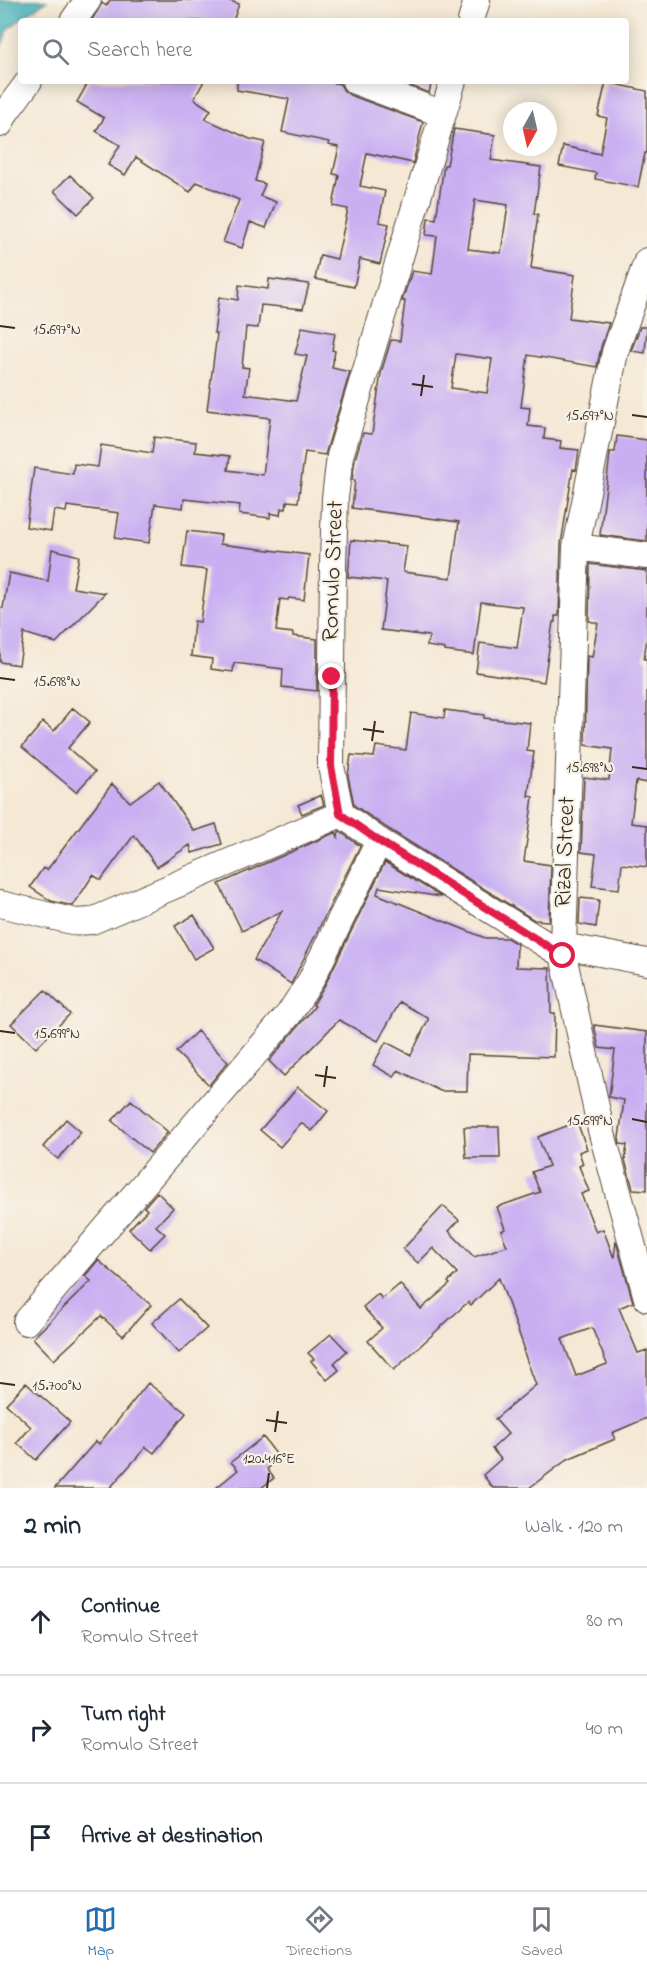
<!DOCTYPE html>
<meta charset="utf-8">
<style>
body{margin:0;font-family:"Indie Flower",sans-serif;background:#f2f2f3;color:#1f2937}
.compass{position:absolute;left:503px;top:102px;width:54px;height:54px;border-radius:50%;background:#fff;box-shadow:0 3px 15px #0003;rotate:188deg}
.stop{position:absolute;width:18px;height:18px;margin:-14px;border:4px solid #e11d48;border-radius:50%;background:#fff}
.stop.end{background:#e11d48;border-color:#fff;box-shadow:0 2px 6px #0008}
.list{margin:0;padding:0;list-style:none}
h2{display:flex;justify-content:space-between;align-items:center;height:78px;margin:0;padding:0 24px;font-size:26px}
h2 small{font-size:20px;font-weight:400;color:#747a83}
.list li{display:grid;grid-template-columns:39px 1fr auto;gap:18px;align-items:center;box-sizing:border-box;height:108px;padding:0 24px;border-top:2px solid #e0e1e3}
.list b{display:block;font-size:22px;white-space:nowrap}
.list p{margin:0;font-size:20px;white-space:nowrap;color:#747a83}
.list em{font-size:20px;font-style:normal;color:#747a83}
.icon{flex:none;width:33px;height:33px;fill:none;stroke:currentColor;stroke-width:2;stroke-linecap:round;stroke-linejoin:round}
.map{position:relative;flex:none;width:647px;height:1488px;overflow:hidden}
.search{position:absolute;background:#fff;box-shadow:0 3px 15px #0003;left:18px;right:18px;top:18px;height:66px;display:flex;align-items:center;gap:15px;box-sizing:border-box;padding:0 21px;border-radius:6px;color:#747a83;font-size:22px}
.sheet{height:402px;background:#fff}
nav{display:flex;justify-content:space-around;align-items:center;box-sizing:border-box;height:84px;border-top:2px solid #e0e1e3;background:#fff;font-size:16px;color:#747a83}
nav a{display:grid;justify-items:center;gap:3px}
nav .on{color:#1f6fb2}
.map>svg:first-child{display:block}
.water{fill:#40b0b9;stroke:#3e6d6c;stroke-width:1.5}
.building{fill:#c8aff2;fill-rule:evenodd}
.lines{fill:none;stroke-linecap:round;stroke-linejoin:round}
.minor-casing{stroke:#574639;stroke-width:28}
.minor{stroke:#fff;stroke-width:26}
.route{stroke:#e11d48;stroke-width:8}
.ticks{fill:none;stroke:#3b2a1e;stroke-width:2}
.labels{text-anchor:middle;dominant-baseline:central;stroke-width:4.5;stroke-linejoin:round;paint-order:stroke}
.street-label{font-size:24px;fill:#3b2a1e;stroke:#f7f3e8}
.ticks-label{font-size:15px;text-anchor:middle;fill:#3b2a1e;stroke:#f7f3e8;stroke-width:4.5;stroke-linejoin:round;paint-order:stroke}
</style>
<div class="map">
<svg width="647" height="1488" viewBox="0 0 647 1488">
<rect width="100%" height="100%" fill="#f7f3e8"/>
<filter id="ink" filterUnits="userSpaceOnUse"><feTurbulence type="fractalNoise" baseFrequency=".0167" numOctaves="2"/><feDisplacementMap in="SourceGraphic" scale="12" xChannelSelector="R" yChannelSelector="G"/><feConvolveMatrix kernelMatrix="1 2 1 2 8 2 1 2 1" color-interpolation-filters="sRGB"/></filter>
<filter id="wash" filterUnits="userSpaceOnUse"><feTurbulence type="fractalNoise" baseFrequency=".008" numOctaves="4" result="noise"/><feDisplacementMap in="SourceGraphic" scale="24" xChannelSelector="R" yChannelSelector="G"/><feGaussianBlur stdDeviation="1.35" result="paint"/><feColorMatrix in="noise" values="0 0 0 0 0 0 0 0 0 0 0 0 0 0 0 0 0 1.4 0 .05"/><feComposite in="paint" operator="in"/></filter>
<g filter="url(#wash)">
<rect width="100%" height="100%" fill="#f5e8d4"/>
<!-- water -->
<path class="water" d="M0 0H47L9 28 0 48Z"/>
<g id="blocks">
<!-- building -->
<path class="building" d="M110 0H227L239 4 233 21H91L102 3 106 6Z
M89 81H204L194 99 211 110 205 119 250 139 265 142 255 181 265 184 260 196 276 202 266 228 250 222 242 248 223 242 239 200 197 182 190 192 136 157 125 175 108 165 120 145 96 131 104 118 77 102Z
M237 81H325L340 84 344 91 350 95 423 122 413 163 367 153 360 186 385 191 379 222 389 224 380 264 360 259 354 287 315 279 320 255 337 259 348 209 333 206 339 175 333 174 339 147 328 145 329 142 282 132 289 99 237 90Z
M398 81H432L429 93Z
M606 82 647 91V153H645L638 187 595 179 596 173 559 166 563 146 600 154 607 118 598 116Z
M454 129 495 135 491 160 541 167 534 214H538L531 268 575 275 569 318 609 323 601 347 597 367 528 355 521 407 530 408 528 426 545 428 544 439 561 441 560 448 579 450 576 470 573 469 561 544 559 616H555V622H553L544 682 476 672 480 643 517 648 523 607 481 602 474 655 445 651V649L427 646 429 636 381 630 387 581 348 577 351 540 407 546 403 572 451 578 459 522 352 508 355 480H352L355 459 363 433 372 434 381 373 391 340 400 341 405 301H402L412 271 432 274 437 236 426 235 428 218 436 219 444 165H447ZM475 200 508 205 501 253 468 249ZM456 354 492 359 487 393 451 388Z
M70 175 94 198 78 214 54 191Z
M269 279 309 284 303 309 261 305 258 328 246 327 242 367 249 368 245 394 296 401 307 356 295 354 302 327 335 333 332 350 335 351 332 368 350 372 325 455 305 452 298 502 287 501 286 509 281 508 280 515 270 513V518L239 514 240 505 184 499 183 508 155 504 149 543 115 538 119 513 67 506 66 512 54 510 51 531 26 527 34 468 73 474 74 464 98 467 101 445 152 453 154 437 196 442 195 452 230 456 228 470 263 475 270 418 207 410 217 334 214 333 219 297 238 300 239 285 268 289Z
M640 327H647L645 353 631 351Z
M617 436 647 440V541L600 535 610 454V452H615Z
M187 531 221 535 220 544 309 555 304 600 289 598 288 600 280 599 276 631 293 633V636L317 639V691L282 687 283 669 234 663 233 672 211 669 212 659 191 656 194 621 200 622 207 570 182 567Z
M52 549 79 556 73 588 105 593 56 643 24 633 19 665 0 662V608H3L9 573 48 581Z
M590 564 647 571V637L644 659H647V783L636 781 631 823 647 825V867L622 864 619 889 592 886 596 854 581 852 584 777 609 780 612 749 585 745 587 656 592 657 598 623 589 621Z
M73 708 90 722 68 748 95 772 76 792 22 747 43 722 54 731Z
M445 710 484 715V718L530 723 527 751 534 752 528 796 533 797 524 861 551 865 549 921 534 920 387 828 354 805 348 776 351 755 374 757 376 746 406 750 411 713 444 718Z
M159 781 194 831 216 824 222 844 192 853 190 845 157 867 134 835 101 880 93 875 73 906 51 901 30 887 43 868 47 870 112 784 130 802Z
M321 795 324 805 302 814 298 805Z
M339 831 360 846 291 984 254 960 282 911 242 931 219 884 336 832 338 837Z
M385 862 442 897 379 887 377 894 485 938H507L517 944 516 967 550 968 551 1013H555L554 1057 468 1054 467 1091H440L398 1070 394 1077 373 1065 386 1042 411 1055 428 1020V1018L400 1002 378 1041 339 1020 284 1076 269 1061 315 1006 313 1005 324 987Z
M580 898 599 900 596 927 579 924Z
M194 915 214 948 194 959 175 926Z
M45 990 70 1014 36 1048 11 1024Z
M594 1025 647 1032V1190L633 1189 625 1160 627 1145 620 1144 619 1138 624 1100 609 1097 615 1050 599 1048Z
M197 1031 228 1062 209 1085 176 1052Z
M298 1087 328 1111 312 1131 301 1123 280 1147 260 1130Z
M131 1100 168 1132 150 1153 112 1121Z
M66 1119 81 1132 58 1159 43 1147Z
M577 1122 587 1149 579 1152 583 1164 579 1166 589 1191 581 1194 596 1232 603 1229 614 1258 616 1241 633 1302 619 1308 638 1353 647 1350V1418L612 1433 615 1439 568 1459 529 1488H493L483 1475 501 1459 492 1449 508 1434 495 1419 536 1385 523 1350H525L499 1278 471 1305 468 1302 394 1370 368 1341 382 1328 363 1307 378 1294 382 1299 400 1284 421 1309 450 1284 448 1282 457 1273 433 1248 418 1263 403 1249 443 1206 459 1220 449 1231 474 1257 507 1246 501 1231 505 1229 497 1207 540 1192 532 1172 549 1166 538 1137ZM592 1328 607 1364 576 1376 562 1339Z
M464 1127H499L500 1158H466Z
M157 1192 173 1208 156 1226 165 1234 150 1249 129 1229 147 1210 144 1207Z
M98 1260 151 1305 123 1336 101 1316 54 1360 33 1338 91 1281 85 1276Z
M179 1299 207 1328 179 1353 152 1323Z
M331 1334 347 1351 334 1363 339 1370 327 1380 311 1361 314 1359 308 1353Z
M26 1383 70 1422 36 1460 17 1443 31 1427 6 1404Z
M148 1383 186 1413 154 1453 146 1447 110 1488H55L96 1441 99 1444Z
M263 1437 280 1459 267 1469 274 1478 261 1488H216L238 1470 231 1462Z"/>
</g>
</g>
<g filter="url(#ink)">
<use href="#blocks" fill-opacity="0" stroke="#574639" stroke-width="1.5"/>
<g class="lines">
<defs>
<path id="minor" d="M73 21 88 0
M471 21 477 0
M355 81 443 114
M453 81 340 456 335 498 333 564 331 766 341 814 379 841 563 955
M0 124 6 112 29 81
M647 261 615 352 576 547 563 946V955L601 1130 647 1298
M576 547 647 556
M0 904 76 922 92 921 341 814
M563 946 647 962
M26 1322 289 1014 311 980 379 841"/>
</defs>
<!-- minor casing -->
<use href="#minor" class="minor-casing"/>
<!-- minor -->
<use href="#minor" class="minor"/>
</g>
</g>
<g class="lines" filter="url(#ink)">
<!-- route -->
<path class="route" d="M332 677 331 766 340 814 379 841 563 956"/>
</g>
<!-- ticks -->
<path class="ticks" d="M0 326 15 328M412 384 433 387M421 396 424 375M632 415 647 417M0 678 15 680M363 729 384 732M372 741 375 721M632 767 647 769M0 1031 15 1033M315 1075 336 1078M324 1087 327 1066M632 1119 647 1122M0 1383 15 1385M266 1420 287 1423M275 1432 278 1411M267 1488 269 1473"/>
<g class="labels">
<!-- street labels -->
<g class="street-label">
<text transform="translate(334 571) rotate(-88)">Romulo Street</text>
<text transform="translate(566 852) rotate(-88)">Rizal Street</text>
</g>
</g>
<g class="ticks-label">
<text x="57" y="334">15.697°N</text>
<text x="590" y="420">15.697°N</text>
<text x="57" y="686">15.698°N</text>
<text x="590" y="772">15.698°N</text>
<text x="57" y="1038">15.699°N</text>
<text x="590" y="1125">15.699°N</text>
<text x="57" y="1390">15.700°N</text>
<text x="269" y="1463">120.416°E</text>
</g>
</svg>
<svg class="compass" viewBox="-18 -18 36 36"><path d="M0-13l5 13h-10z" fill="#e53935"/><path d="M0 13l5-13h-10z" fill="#747a83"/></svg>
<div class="stop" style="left:563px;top:956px"></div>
<div class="stop end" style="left:332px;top:677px"></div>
<div class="search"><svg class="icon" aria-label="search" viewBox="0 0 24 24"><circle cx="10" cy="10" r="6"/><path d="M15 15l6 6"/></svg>Search here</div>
</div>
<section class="sheet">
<h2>2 min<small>Walk · 120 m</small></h2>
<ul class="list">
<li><svg class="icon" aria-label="ahead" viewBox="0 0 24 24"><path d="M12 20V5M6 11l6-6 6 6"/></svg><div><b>Continue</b><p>Romulo Street</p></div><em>80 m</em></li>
<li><svg class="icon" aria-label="right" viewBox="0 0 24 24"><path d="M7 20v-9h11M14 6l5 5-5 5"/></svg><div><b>Turn right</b><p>Romulo Street</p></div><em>40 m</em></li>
<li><svg class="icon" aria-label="arrive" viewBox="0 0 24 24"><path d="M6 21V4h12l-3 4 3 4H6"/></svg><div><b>Arrive at destination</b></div></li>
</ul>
</section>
<nav>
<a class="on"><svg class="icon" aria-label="map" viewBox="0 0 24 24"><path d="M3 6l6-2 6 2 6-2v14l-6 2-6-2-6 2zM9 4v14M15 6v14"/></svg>Map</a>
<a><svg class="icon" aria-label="directions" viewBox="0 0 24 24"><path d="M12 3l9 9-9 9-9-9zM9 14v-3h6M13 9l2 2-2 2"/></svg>Directions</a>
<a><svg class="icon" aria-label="saved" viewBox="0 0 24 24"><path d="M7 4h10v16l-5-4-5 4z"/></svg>Saved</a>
</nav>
